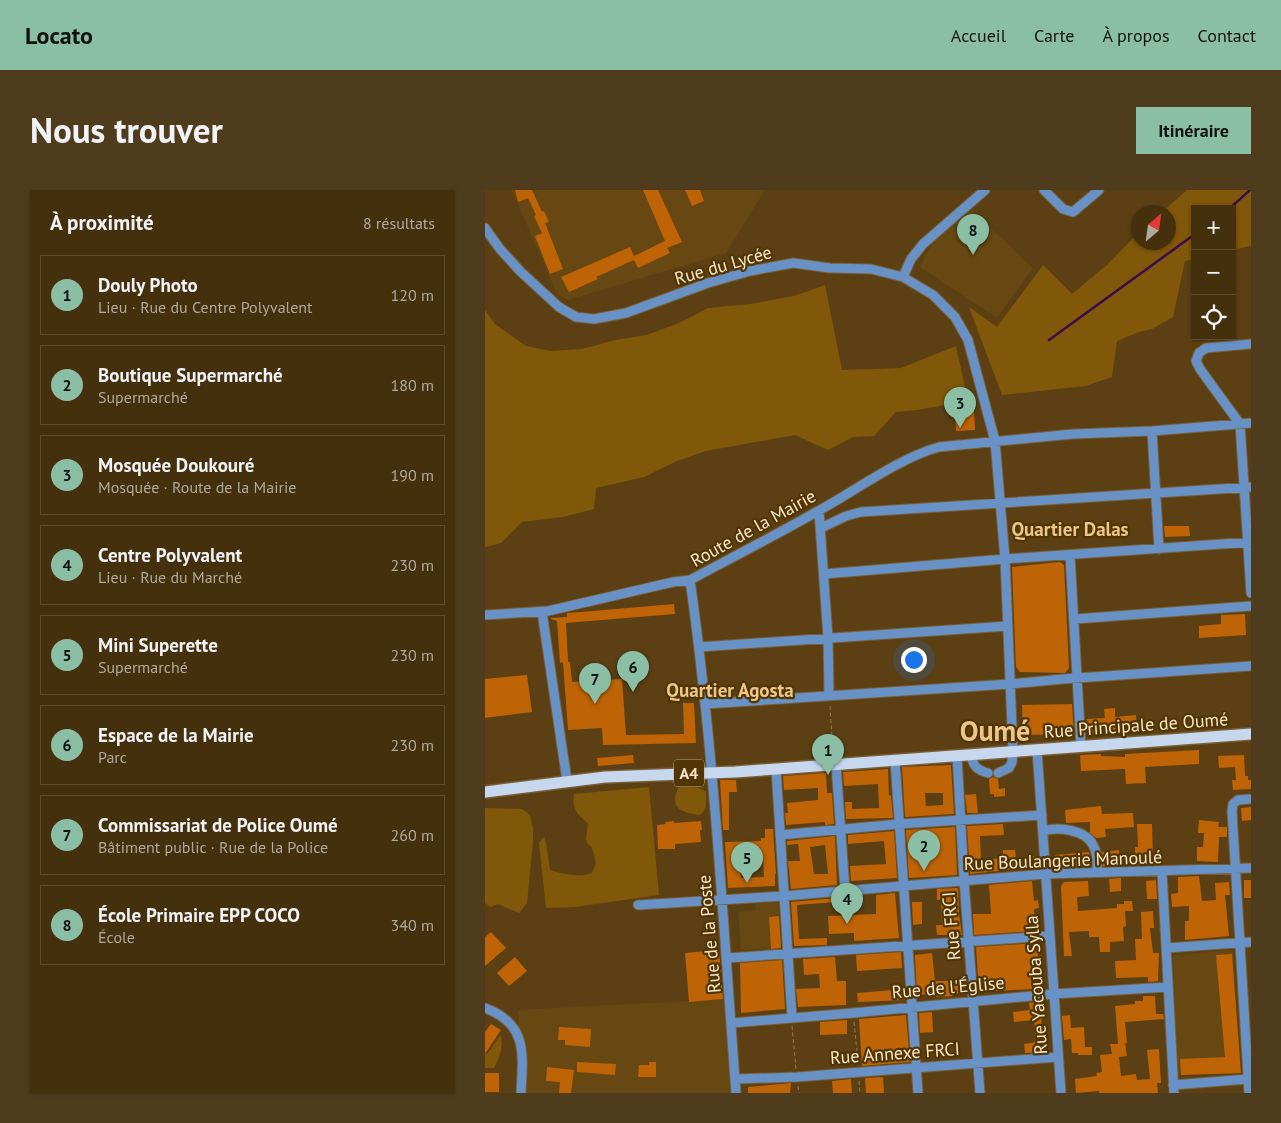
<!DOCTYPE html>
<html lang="fr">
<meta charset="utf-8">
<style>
body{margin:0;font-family:"PT Sans",sans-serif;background:#4f3c1c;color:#f1f3f6}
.controls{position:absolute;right:15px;top:15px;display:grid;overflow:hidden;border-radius:0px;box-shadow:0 1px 4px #0004}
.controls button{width:45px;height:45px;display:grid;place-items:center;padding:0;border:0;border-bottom:1px solid #5d4b2e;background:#45300e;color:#f1f3f6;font:25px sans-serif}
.compass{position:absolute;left:646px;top:15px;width:45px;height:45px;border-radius:50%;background:#45300e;box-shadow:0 1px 4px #0004;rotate:29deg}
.you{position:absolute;left:428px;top:469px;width:18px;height:18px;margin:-12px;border:4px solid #fff;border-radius:50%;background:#1a73e8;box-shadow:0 0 0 8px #1a73e833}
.badge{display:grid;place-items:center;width:32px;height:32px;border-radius:50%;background:#8abfa5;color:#111;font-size:16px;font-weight:700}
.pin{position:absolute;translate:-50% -41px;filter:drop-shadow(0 1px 2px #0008)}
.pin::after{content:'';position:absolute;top:26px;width:18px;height:15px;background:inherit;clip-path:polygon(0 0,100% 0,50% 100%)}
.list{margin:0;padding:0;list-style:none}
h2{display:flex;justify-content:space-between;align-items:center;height:65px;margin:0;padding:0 20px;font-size:21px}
h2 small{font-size:16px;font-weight:400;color:#b0a99e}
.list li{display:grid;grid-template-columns:32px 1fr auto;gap:15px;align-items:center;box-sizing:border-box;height:80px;margin:0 10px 10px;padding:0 10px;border:1px solid #5d4b2e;border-radius:0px}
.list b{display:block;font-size:19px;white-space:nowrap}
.list p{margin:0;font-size:16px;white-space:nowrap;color:#b0a99e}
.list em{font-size:16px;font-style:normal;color:#b0a99e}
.icon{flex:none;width:28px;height:28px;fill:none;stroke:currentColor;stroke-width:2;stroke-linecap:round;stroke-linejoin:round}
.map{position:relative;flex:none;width:766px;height:903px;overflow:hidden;border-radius:0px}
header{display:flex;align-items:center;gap:30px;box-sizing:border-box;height:70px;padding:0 25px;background:#8abfa5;color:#111}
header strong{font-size:24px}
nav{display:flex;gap:28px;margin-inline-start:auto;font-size:18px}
.intro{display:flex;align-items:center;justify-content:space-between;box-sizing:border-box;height:120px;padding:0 30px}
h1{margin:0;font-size:35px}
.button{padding:12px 22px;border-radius:0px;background:#8abfa5;color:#111;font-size:18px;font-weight:700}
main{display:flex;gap:30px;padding:0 30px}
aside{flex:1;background:#45300e;border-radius:0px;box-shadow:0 1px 4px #0004}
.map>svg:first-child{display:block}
.built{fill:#674712}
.green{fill:#815709}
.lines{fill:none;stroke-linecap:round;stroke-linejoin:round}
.stream{stroke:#3c0c4d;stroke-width:2.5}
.building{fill:#be6306;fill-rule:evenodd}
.minor-casing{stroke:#785e34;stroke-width:11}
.major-casing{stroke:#785e34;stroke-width:14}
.path{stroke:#937952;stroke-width:1;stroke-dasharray:4 2.5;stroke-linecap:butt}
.minor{stroke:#6891c6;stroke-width:9}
.major{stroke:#c7d7ed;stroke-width:11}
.labels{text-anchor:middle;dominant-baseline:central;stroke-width:4.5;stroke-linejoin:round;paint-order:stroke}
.shield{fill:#513605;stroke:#c7b08e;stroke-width:1}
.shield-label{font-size:16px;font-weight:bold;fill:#fae5c8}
.street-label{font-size:18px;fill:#fae5c8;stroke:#513605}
.neighbourhood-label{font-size:19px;font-weight:bold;fill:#eec58a;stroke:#513605}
.town-label{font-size:28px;font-weight:bold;fill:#eec58a;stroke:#513605}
</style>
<header>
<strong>Locato</strong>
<nav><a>Accueil</a><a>Carte</a><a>À propos</a><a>Contact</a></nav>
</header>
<div class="intro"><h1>Nous trouver</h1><a class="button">Itinéraire</a></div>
<main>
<aside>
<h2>À proximité<small>8 résultats</small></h2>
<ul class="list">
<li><span class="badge">1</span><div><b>Douly Photo</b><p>Lieu · Rue du Centre Polyvalent</p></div><em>120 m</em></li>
<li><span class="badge">2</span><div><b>Boutique Supermarché</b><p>Supermarché</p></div><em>180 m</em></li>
<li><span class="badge">3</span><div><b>Mosquée Doukouré</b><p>Mosquée · Route de la Mairie</p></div><em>190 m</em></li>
<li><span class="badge">4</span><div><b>Centre Polyvalent</b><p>Lieu · Rue du Marché</p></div><em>230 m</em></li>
<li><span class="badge">5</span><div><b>Mini Superette</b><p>Supermarché</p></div><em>230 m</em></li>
<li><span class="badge">6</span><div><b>Espace de la Mairie</b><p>Parc</p></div><em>230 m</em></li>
<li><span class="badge">7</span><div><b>Commissariat de Police Oumé</b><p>Bâtiment public · Rue de la Police</p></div><em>260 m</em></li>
<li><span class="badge">8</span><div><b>École Primaire EPP COCO</b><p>École</p></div><em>340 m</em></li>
</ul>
</aside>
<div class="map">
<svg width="766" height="903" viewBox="0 0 766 903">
<rect width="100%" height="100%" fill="#5c4013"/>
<!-- built -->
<path class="built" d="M27 0H280L241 63 83 110 72 104Z
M484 17 548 78 512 128 435 77 447 53Z
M293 710 294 726 285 727 286 758 256 760 253 722 271 721 270 711Z
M748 760 755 884 691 885 688 765Z
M240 809 246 903H34L36 884 33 820Z"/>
<!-- green -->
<path class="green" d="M702 0H766V56L747 60V19H710V69L700 71 688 127 667 139 654 142 632 151 627 187 601 196 517 205 484 117 512 137 558 75 587 104 622 75 653 43 654 52H684V22H677Z
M340 95 357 180 416 178 471 156 483 211 432 220 411 222 389 246 368 247 343 260 310 245 221 261 192 271 159 287 111 298 109 319 78 327 37 332 16 353 0 357V120L10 134 41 156 66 161 97 159 130 150 162 145 194 133 223 118 265 114 309 106Z
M198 596C206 597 215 596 221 602 221 611 223 620 214 625 197 622 184 619 193 598Z
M164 597 174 705 90 717 61 718 54 653 59 647 61 653 65 680C79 684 92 688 107 683L111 673 107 658 102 653 101 648 103 634C93 623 87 621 89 604Z
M0 618 37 619 45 625 48 638V652L42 713 34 723 13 714 6 717 0 713Z
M16 845C18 858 15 866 9 878H0V863L2 864Z"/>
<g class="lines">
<!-- stream -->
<path class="stream" d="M744 19 765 0
M564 150 710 44"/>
</g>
<!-- building -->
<path class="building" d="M30 0H47L57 22 59 21 64 32 60 33 78 79 65 84 50 46 57 43 49 26 51 25 43 8 33 12Z
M158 0H173L197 52 182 58 185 63 153 78 149 70 111 87 113 89 84 102 76 87 145 57 149 66 180 51Z
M200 0H215L219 11 207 16Z
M489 220 490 240 471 241 470 221Z
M679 336H704L705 346 680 347Z
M575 372 579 375 584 478 580 483 535 482 531 477 527 377Z
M189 414 190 424 81 433 83 472H85L87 492 137 489 141 545 199 544 198 513H209L211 553 118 555 117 538 83 540 78 472 75 473 72 431 66 429V428L82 427V423H84Z
M760 424 761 445 714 448V436L736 434V425Z
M42 485 47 522 0 528V489Z
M587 514 589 544 538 545 537 515Z
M630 518V527L651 525 652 542 603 544 602 529 620 528 619 519Z
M714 560V574L660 577 661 593 641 594 640 579 596 581 595 565 616 564V566L640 567V564Z
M148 565 149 573 113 576 112 568Z
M759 565 760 586H763V590H766V599L748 600 747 590H751L750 577 734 578 733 566Z
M466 575 469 624 420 627 417 577ZM440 603H458V615L441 616Z
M403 579 404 606 406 605 408 628 361 629 360 612H367V619L394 618 393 594 359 596 358 582Z
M341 583 342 603H347L349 634 340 635V632L301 635 300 623H303L302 613 333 610V598L299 600 298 586Z
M508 587 513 589 514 599 520 598V606L509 607V604H505L504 589Z
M235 590H251L252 602H244V640H238Z
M491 604 493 623H482L480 605Z
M616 616 617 624 648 623 649 637 620 639 621 647 611 648 605 643V632L581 633 580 620Z
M766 617V630L757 631 756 618Z
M714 630 734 632 733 637H742V647H734L733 672 712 671V657H718L719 643H713Z
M189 631V633L216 631 217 640H215L216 652 190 654V659H173L172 635 181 634 180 632Z
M518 634 519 645 495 646 496 670 518 668V660H530L531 668 549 666 550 677 485 684 482 636Z
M652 634H667L668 668H650V657H653Z
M470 637 472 685 424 688 421 640Z
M280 639H288L291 684H290V696L243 698 240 652 276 651V648H280ZM254 668H278L279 687 256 688Z
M409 641 412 688 366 691 365 676 401 674 399 651 363 654V645Z
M350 646 352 695 306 699 303 671H315L313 654 302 655V651ZM340 655 343 684H329L325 657Z
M634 660V667L640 666 641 675 618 676 617 662Z
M604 662 606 676 571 677 570 665Z
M714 686 717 711 731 710 730 693 744 692 745 705H740L744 746 700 750V731H704V716L687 717 686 704 693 703V687Z
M636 688V701L625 702 624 689Z
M671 690 672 709H662L661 691Z
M759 690H766V708H759Z
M547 691 549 711 553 710 554 718 549 719 550 741 489 745 488 724H506L504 695Z
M603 691 604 706 592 707 593 721 632 718V714H639V711H647L648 721H640L641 736 638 737 639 751 625 752V762H615L614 747H604V741L584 742 587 766H579L576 696 579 692Z
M473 698 474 724 477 745H452L451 735H457L456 710H452V699Z
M410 703 414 748 369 751V743L344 744 343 726 391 724V705Z
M351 708V712L312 715 314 749 342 748V755L309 756 306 712Z
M427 712H437V734L428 735Z
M668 721 669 738H665L668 763H674L673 791 663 792V787L631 788 630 771 651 770 650 749H657L656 722Z
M294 726 296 758 286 759 284 727Z
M6 742 21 758 0 776V747Z
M552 753 554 778 546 779 547 799 494 802 491 757Z
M234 760 238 809 204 812 200 763Z
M416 762 417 778 372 781 371 765Z
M447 763 450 791H476L477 803 468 804 469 806 451 807V804L432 805 430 765Z
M747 764 756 883 696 885 695 869 740 867 731 765Z
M30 767 42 781 24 796 12 783Z
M350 767 352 791H361V815L313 817 311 799 335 798 334 784 319 785 318 769Z
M297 770 300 819 256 823 255 773Z
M420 799V810L373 812 372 803Z
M658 806H670L671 824H678L679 829 640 832 642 853H640L642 866 634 867 636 886 651 884 652 890 665 889 662 860 674 859 676 893H672L673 903H614V901L591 903 590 889 612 886 611 883 617 882 615 865 627 864 625 854H633L630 816 650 814V811H658Z
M555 812 558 851H561L562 862 540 863 539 854 551 852 549 830 529 832 528 822 545 820 544 813Z
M447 822 448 842 435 843 434 823Z
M421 825 425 872 377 876 374 829Z
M585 825 586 838 599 837 600 857H607V865H593V863H587L586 849 579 850 577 826Z
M362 830V844L335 845V832Z
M6 834 16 840 0 864V842Z
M74 837 106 839 105 857 80 855V850H73Z
M92 872 131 874 130 885 92 882Z
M164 872H171V887H153L154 875H164Z
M62 877 89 880 86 903H74L75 892 61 891Z
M0 883H14V902H0Z
M398 887 399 903H381L380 888Z
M366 889 367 903H348L347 891Z
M306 893 305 903H263V897Z"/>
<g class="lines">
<defs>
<path id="minor" d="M559 0 578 19 588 22 614 0
M0 38 15 59 36 82 74 117 91 127 109 129 141 123 223 93 265 81 308 73 345 78 386 79 418 87 448 105 470 127 483 150 510 251 520 369 528 562 527 572 524 578 513 583
M418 87 426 69 438 54 500 0
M766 154 721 158 714 163 711 171 715 179 755 234 766 403
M667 241 674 359
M334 321 343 448 344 505
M336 338 361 326 376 322 766 297
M585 365 596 557
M339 384 520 369 766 352
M205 390C229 560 238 732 251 903
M57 422 82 591
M0 425 63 421 188 392 205 390C248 367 291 345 333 321 370 301 414 268 454 257L588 244 667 241 766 233
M590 429 766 416
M214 457 523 436
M220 514 525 494 578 489 766 476
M552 560 576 903
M486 565C488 576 492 580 503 583
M472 566 479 690 495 903
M410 571 433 903
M351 575 360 700
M291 579 307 828
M558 641C573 637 600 639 608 655 613 663 612 673 612 682
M295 645 414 634 557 625
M677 682 689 903
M153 715 299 706 560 684 766 678
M681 758 766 752
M242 768 564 746
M0 818C43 834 38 864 36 903
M247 833 368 823 568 804 683 797
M250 889 312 887 573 867
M688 895 763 889
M764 903 747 621 748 614 753 610 766 609"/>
<path id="major" d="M0 602 120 587 250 582 766 544"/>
</defs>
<!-- minor casing -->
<use href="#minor" class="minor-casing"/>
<!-- major casing -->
<use href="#major" class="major-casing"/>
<!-- path -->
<path class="path" d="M345 516 348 564
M369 832 373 872
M307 836 311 879
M374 891 375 903
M313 896 314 903"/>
<!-- minor -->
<use href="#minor" class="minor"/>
<!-- major -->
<use href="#major" class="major"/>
</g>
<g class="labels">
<!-- shield labels -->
<rect class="shield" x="189" y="569.5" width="30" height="27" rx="4"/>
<g class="shield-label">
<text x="204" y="583">A4</text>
</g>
<!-- street labels -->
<g class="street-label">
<text transform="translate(238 75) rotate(-16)">Rue du Lycée</text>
<text transform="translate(268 338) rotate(-29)">Route de la Mairie</text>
<text transform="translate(651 535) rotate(-4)">Rue Principale de Oumé</text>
<text transform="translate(578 670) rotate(-2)">Rue Boulangerie Manoulé</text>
<text transform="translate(466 736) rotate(-95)">Rue FRCI</text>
<text transform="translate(224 744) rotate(-95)">Rue de la Poste</text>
<text transform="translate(551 795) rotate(-94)">Rue Yacouba Sylla</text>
<text transform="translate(463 797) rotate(-5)">Rue de l'Église</text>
<text transform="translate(410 863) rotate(-4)">Rue Annexe FRCI</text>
</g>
<!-- neighbourhood labels -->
<g class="neighbourhood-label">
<text x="585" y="339">Quartier Dalas</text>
<text x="245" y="500">Quartier Agosta</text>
</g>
<!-- town labels -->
<g class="town-label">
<text x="510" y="540">Oumé</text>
</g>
</g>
</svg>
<div class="controls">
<button>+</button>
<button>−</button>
<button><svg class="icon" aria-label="locate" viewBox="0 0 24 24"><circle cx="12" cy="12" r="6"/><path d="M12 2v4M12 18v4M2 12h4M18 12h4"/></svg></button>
</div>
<svg class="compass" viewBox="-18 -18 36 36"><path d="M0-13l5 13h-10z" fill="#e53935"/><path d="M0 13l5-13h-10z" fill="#b0a99e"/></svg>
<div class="you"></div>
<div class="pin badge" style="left:343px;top:585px">1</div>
<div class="pin badge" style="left:439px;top:681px">2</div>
<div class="pin badge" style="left:475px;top:238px">3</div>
<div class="pin badge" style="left:362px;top:734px">4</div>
<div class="pin badge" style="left:262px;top:693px">5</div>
<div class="pin badge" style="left:148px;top:502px">6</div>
<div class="pin badge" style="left:110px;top:514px">7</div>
<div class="pin badge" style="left:488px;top:65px">8</div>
</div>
</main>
